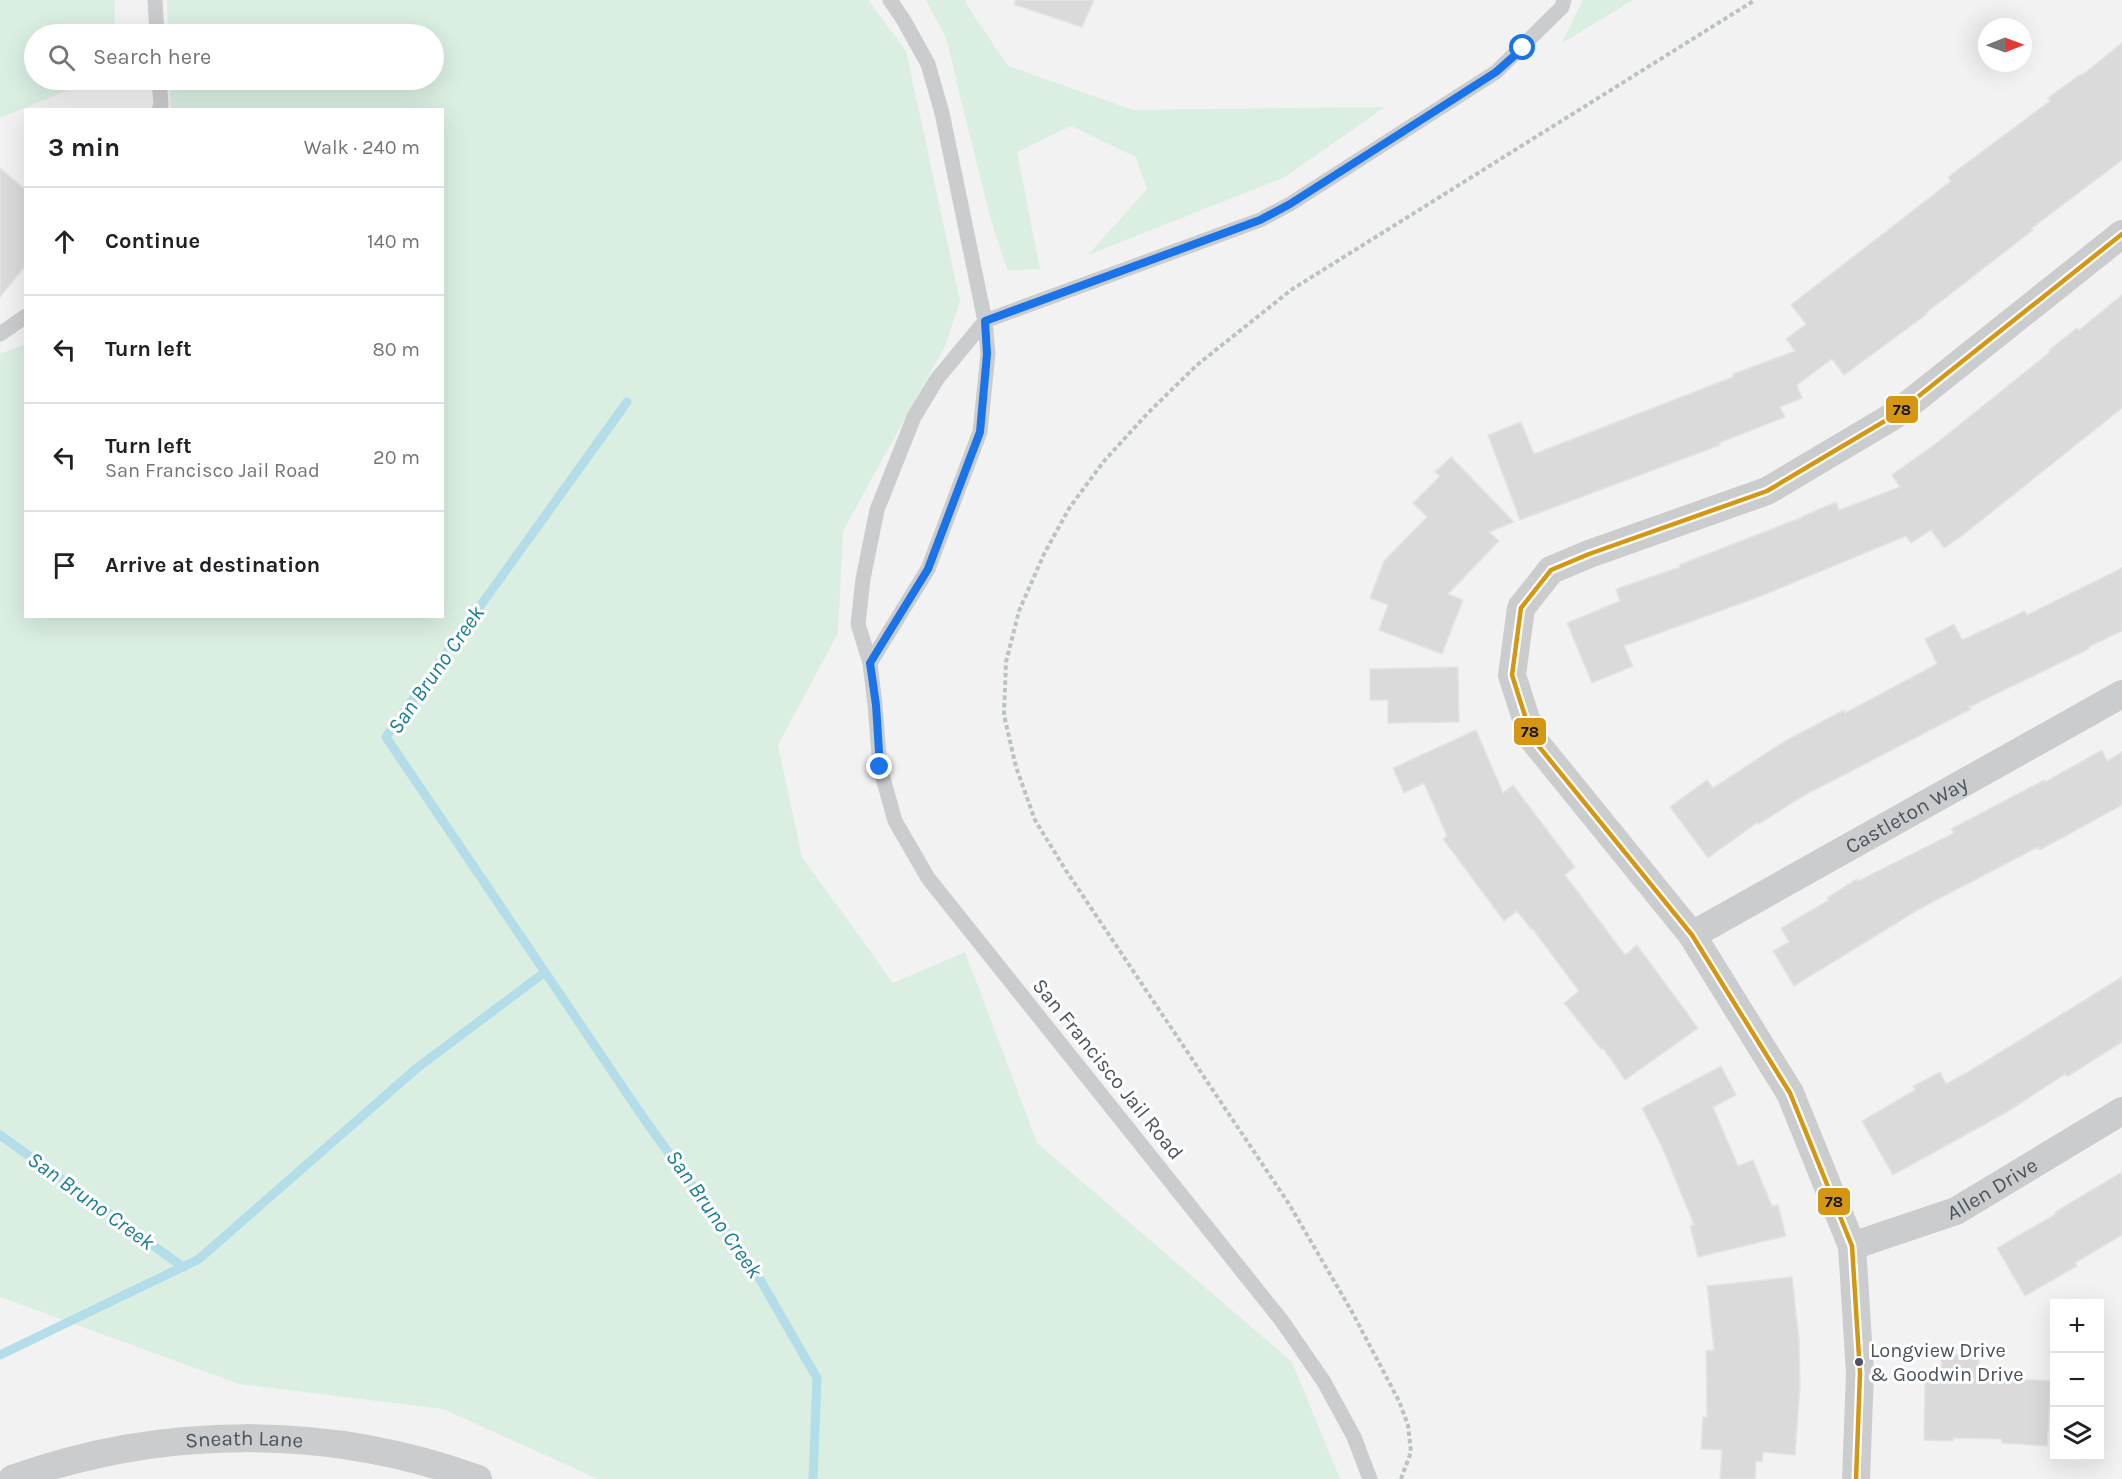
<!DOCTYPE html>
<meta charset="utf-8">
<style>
body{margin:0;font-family:Karla,sans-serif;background:#f2f2f2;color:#202124}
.controls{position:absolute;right:18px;bottom:18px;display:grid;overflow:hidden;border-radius:0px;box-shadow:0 6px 24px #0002}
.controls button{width:54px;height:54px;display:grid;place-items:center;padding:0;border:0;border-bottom:2px solid #e0e0e0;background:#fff;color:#202124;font:30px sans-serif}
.compass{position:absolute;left:1978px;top:18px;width:54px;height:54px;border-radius:50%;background:#fff;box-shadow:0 6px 24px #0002;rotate:89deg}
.stop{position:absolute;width:18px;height:18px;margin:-14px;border:4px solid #1a73e8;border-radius:50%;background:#fff}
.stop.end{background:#1a73e8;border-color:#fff;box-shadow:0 2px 6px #0008}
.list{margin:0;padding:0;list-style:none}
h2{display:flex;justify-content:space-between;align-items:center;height:78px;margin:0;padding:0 24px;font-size:26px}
h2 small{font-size:20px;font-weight:400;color:#757577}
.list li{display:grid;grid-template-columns:39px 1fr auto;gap:18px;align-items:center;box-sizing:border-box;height:108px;padding:0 24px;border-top:2px solid #e0e0e0}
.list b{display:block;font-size:22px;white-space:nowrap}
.list p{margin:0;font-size:20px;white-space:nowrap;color:#757577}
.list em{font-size:20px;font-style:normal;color:#757577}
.icon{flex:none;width:33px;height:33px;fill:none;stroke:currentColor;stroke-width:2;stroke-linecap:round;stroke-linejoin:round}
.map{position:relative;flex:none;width:2122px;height:1479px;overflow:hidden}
.search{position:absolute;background:#fff;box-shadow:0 6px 24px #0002;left:24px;top:24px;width:420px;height:66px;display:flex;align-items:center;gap:15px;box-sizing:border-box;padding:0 21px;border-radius:33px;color:#757577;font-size:22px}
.panel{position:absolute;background:#fff;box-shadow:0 6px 24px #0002;left:24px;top:108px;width:420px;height:510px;border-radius:0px}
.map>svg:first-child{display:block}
.green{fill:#daeee2}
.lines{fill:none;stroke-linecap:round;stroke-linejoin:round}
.stream{stroke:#b3dde8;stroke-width:9}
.building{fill:#dadadb;stroke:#e4e4e5;stroke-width:1.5}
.path{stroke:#bac3c1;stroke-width:4;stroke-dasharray:4.5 3;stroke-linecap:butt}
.lane{stroke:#caccce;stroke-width:15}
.street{stroke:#caccce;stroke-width:28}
.bus-1-casing{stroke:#fff;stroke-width:9}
.bus-1{stroke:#d59613;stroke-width:4.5}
.route{stroke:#1a73e8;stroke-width:8}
.bus-dot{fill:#4b545d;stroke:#fff;stroke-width:2}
.labels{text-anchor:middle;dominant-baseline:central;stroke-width:6;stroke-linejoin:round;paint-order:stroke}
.bus-label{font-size:20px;fill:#4b545d;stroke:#fff;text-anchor:start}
.street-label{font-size:21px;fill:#4b545d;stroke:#fff}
.water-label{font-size:22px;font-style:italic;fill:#1c7e96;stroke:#fff}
.line-badge{stroke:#fff;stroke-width:2}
.pale-badge-label{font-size:16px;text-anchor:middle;font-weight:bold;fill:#111}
</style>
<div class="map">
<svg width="2122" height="1479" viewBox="0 0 2122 1479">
<rect width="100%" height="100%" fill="#f2f2f2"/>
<!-- green -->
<path class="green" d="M0 0H115L114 34H34V80H92L0 118Z
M167 0H868L906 51 960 301 945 346 843 531 838 633 778 745 802 857 893 983 965 952 1037 1143 1292 1362 1340 1479H598L443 1409 239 1384 0 1297V354L25 344 26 616H442V110L171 109 170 80H434V34H168Z
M926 0H966V4L1008 66 1133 110 1385 107 1285 177 1088 255 1147 189 1136 157 1071 126 1017 152 1040 269 1007 270 989 213 946 38Z
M1583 0H1633L1562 43Z"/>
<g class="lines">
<!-- stream -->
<path class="stream" d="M627 402 386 737 647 1123 758 1276 817 1378 813 1479
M0 1135 183 1267
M0 1355 199 1259 417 1068 545 972"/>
</g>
<!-- building -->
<path class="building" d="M1015 0H1094L1082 27 1015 5Z
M2122 43V160L2032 228 2033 230 1926 313 1927 314 1844 375 1832 359 1797 385 1802 398 1780 407 1785 417 1719 443 1720 445 1520 520 1488 435 1521 422 1534 454 1733 377V374L1795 351 1786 339 1806 324 1791 305 1951 181 1948 177 2050 101 2048 98 2081 74 2082 75Z
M0 168 26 190V265L0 297Z
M2122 295V408L1963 535 1944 548 1931 530 1911 543 1906 536 1761 596 1624 646 1633 666 1592 683 1567 623 1620 601 1616 589 1680 567 1679 565 1803 517V516L1836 502 1839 510 1900 487 1892 475 1938 442 2050 352 2049 350 2077 328 2079 330Z
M1451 457 1514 522 1489 532 1499 541 1448 594 1463 600 1442 654 1379 630 1388 605 1370 598 1384 561 1427 517 1413 503 1440 476 1435 472Z
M2122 568V631L2088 647 2089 649 1969 707 1971 709 1803 796 1759 824 1758 822 1708 858 1670 807 1707 780 1713 788 1785 741 1844 710 1845 713 1937 664 1925 639 1954 624 1962 640 2025 611 2027 615Z
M1458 667 1459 722 1388 723V700H1370V669Z
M1476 730 1503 793 1513 785 1575 867 1565 875 1625 955 1637 945 1698 1028 1625 1080 1603 1048 1601 1049 1564 1003 1579 991 1532 928 1531 929 1517 911 1504 921 1443 839 1447 836 1424 783 1404 793 1393 768Z
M2102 750 2107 761 2122 752V805L2040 850 2038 847 1921 908 1794 986 1773 951 1789 942 1781 928 1829 900 1827 898 1857 879 1858 881 1954 833 1951 829 2044 780 2045 782Z
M2122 977V1042L2067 1077 2065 1074 2007 1112 1893 1175 1862 1121 1915 1090 1913 1086 1940 1072 1946 1084 1968 1072Z
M1721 1066 1736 1095 1713 1107 1738 1166 1753 1160 1772 1206 1778 1205 1786 1236 1698 1257 1690 1226 1694 1225 1663 1149 1642 1108Z
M2122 1172V1235L2075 1263 2077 1266 2025 1296 1997 1248 2056 1214 2055 1212Z
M1792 1277 1799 1340 1800 1385 1795 1455 1763 1452 1762 1462 1756 1461 1755 1479H1720L1722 1450 1701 1449 1703 1417 1707 1418 1706 1351 1714 1350 1707 1286Z
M1942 1354 1979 1355V1376L2051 1381 2047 1446 2002 1443V1439L1953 1438V1441L1924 1440 1925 1375H1941Z"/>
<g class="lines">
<!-- path -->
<path class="path" d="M1401 1479 1411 1452 1408 1425 1399 1401 1351 1310 1289 1204 1065 869 1035 820 1016 767 1004 715 1006 662 1019 611 1044 554 1070 507 1104 461 1147 414 1197 365 1291 290 1755 0"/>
<!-- lane -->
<path class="lane" d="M155 0 157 34
M159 110 161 104 159 80
M0 334 26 316
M870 663 928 569 980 432 988 354 985 321 942 113 928 64 903 19 890 0
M1370 1479 1354 1437 1324 1382 1282 1321 928 878 895 821 880 767 875 705 870 663 858 624 863 579 877 510 914 417 937 379 985 321 1260 220 1290 204 1496 72 1562 7 1564 0"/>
<!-- street -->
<g class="street">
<path id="s1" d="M1692 935 2122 694"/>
<path id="s2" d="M1852 1246 1956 1211 2122 1111"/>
<path id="s3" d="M12 1479C161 1425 329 1424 478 1479"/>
<path d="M1856 1479 1860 1373 1852 1246 1790 1093 1692 935 1532 738 1512 675 1521 608 1551 570 1589 554 1767 491 1895 415 2122 234"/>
</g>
<defs>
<path id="bus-1" d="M1856 1479 1860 1373 1852 1246 1790 1093 1692 935 1532 738 1512 675 1521 608 1551 570 1589 554 1767 491 1895 415 2122 234"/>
</defs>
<!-- bus-1 casing -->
<use href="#bus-1" class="bus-1-casing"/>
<!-- bus-1 -->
<use href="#bus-1" class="bus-1"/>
</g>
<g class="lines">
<!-- route -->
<path class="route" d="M880 767 876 705 870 663 928 569 980 432 987 354 985 321 1260 220 1290 204 1496 72 1523 48"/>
</g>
<!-- markers -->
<circle class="bus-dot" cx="1859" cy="1362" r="5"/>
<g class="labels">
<!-- bus labels -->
<g class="bus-label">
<text x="1870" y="1350">Longview Drive<tspan x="1870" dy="24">&amp; Goodwin Drive</tspan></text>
</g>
<!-- street labels -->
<g class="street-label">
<text stroke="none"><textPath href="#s1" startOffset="246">Castleton Way</textPath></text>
<text transform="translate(1108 1069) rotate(51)">San Francisco Jail Road</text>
<text stroke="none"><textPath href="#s2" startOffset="152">Allen Drive</textPath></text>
<text stroke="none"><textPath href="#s3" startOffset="237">Sneath Lane</textPath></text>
</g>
<!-- water labels -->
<g class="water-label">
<text transform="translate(436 670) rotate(-55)">San Bruno Creek</text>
<text transform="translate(91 1201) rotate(36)">San Bruno Creek</text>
<text transform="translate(714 1214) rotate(55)">San Bruno Creek</text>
</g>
</g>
<g class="line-badge">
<rect x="1885" y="395" width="34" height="29" rx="6" fill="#d59613"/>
<rect x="1513" y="717" width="34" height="29" rx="6" fill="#d59613"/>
<rect x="1817" y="1187" width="34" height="29" rx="6" fill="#d59613"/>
</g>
<g class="pale-badge-label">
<text x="1902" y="415">78</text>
<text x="1530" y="737">78</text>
<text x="1834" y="1207">78</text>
</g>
</svg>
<div class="controls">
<button>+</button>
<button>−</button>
<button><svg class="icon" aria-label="layers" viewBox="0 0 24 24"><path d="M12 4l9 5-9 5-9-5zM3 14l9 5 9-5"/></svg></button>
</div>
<svg class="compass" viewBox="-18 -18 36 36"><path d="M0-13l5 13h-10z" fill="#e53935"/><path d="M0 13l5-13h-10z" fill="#757577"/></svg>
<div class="stop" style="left:1523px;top:48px"></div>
<div class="stop end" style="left:880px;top:767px"></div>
<div class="search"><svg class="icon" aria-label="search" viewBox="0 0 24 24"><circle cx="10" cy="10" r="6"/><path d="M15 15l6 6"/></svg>Search here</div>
<section class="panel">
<h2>3 min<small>Walk · 240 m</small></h2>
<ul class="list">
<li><svg class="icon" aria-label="ahead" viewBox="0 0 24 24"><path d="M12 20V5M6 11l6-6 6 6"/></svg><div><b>Continue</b></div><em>140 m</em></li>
<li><svg class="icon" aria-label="left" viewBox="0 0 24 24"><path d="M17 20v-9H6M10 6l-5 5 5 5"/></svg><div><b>Turn left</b></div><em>80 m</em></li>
<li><svg class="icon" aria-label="left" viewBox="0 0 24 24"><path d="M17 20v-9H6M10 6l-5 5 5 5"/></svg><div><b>Turn left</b><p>San Francisco Jail Road</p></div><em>20 m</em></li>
<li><svg class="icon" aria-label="arrive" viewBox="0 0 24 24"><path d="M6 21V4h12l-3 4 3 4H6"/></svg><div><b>Arrive at destination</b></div></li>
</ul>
</section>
</div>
